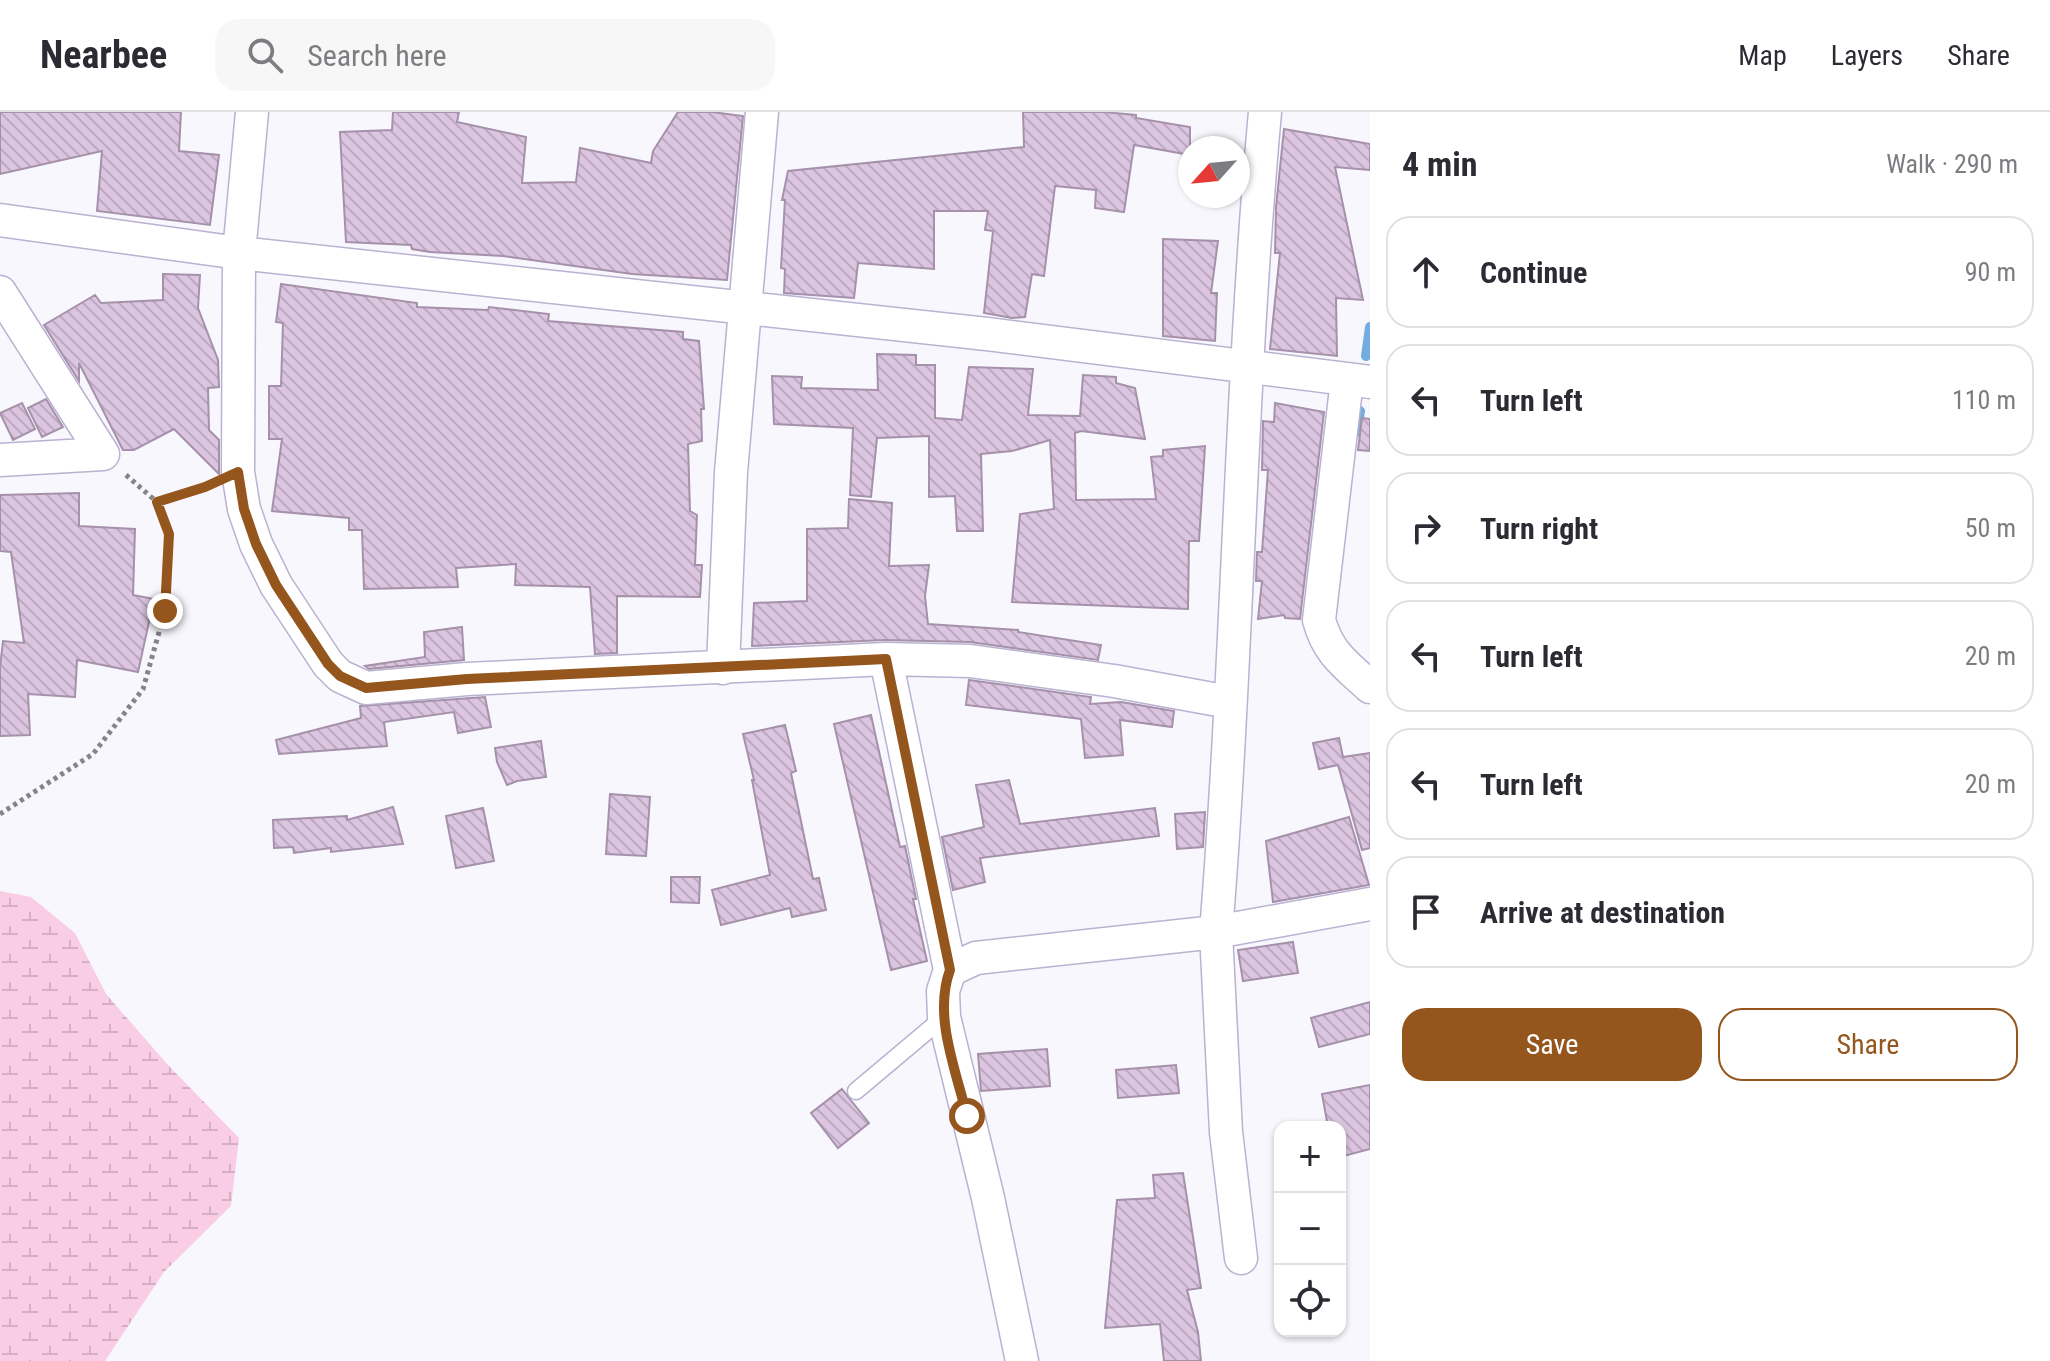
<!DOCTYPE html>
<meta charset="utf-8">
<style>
body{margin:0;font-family:"Roboto Condensed",sans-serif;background:#f7f7f7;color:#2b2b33}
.controls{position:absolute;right:24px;bottom:24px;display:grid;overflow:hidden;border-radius:16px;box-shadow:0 2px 6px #0004}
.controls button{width:72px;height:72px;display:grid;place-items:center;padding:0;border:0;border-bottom:2px solid #e1e1e2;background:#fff;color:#2b2b33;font:40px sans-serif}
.compass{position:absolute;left:1178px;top:24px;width:72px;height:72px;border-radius:50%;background:#fff;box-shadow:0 2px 6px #0004;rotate:243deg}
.stop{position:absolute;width:24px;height:24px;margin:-18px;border:6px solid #95561e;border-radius:50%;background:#fff}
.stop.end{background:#95561e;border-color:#fff;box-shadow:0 2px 8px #0008}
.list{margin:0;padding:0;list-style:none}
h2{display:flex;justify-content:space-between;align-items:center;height:104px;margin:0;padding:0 32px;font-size:34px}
h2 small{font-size:26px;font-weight:400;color:#7c7c81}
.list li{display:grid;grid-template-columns:52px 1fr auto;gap:24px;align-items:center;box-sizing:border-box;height:112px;margin:0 16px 16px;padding:0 16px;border:2px solid #e1e1e2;border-radius:24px}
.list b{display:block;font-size:30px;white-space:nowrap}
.list em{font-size:26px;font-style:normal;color:#7c7c81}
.actions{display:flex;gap:16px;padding:24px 32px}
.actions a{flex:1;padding:18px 0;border:2px solid #95561e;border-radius:24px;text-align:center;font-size:28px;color:#95561e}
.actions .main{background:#95561e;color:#fff}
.icon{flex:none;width:44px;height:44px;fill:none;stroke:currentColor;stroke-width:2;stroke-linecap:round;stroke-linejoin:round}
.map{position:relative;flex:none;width:1370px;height:1249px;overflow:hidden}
header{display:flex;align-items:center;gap:48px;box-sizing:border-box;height:112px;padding:0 40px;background:#fff;border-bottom:2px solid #e1e1e2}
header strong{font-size:38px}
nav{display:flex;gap:44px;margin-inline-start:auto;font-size:28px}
.search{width:560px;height:72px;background:#f7f7f7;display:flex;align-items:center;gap:20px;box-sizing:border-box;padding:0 28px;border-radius:24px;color:#7c7c81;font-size:30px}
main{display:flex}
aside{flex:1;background:#fff}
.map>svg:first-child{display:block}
.wetland{fill:url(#wetland-marsh)}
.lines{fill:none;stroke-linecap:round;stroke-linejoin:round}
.stream{stroke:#73ace0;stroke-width:10}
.building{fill:url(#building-back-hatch);stroke:#a591aa;stroke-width:2}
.service-casing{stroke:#b9b2d1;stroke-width:19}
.minor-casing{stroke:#b9b2d1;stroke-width:35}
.path{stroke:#85838c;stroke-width:5;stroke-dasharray:4 4;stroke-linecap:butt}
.service{stroke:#fff;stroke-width:16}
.minor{stroke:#fff;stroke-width:32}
.route{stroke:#95561e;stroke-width:10}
</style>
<header>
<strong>Nearbee</strong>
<div class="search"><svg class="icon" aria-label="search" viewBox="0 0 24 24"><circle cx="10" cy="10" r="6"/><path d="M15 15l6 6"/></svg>Search here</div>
<nav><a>Map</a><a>Layers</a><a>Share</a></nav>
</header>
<main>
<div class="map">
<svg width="1370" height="1249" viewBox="0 0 1370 1249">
<defs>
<pattern id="wetland-marsh" width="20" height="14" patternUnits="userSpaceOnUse" patternTransform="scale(2)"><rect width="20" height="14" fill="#f9cde5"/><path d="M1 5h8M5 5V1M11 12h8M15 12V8" fill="none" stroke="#d5b0c5"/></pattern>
<pattern id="building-back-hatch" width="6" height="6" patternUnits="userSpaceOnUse" patternTransform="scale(2)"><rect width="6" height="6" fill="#dbc5e0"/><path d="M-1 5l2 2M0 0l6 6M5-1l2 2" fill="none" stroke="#bca9c0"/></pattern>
</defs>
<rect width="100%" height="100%" fill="#f9f7fe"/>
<!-- wetland -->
<path class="wetland" d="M0 779 31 785 75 821 106 882 168 953 239 1026 231 1094 164 1160 105 1249H0Z"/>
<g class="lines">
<!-- stream -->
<path class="stream" d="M1366 244 1370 215
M1357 320 1360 299"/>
</g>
<!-- building -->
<path class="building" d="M0 0H181L179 39 219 43 210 113 97 99 102 39 0 62Z
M393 0H459L457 10 526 25 522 71 576 70 580 36 651 51 653 39 678 0H712L743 4 727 168 632 162 503 144 430 140 412 137 411 133 346 130 340 20 392 18Z
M1023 0H1104L1136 3V6L1190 15V43L1134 33 1124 100 1095 96 1096 78 1055 74 1044 164 1032 162 1025 205 1012 206 984 201 993 119 985 118 988 99H934V157L858 151 854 186 784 181 785 157 781 156 785 88H782L788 59 1024 35Z
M1284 17 1370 32V58L1335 55 1363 188 1336 186 1337 244 1270 237 1280 141H1275L1276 95Z
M1163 127 1218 129 1211 181H1217L1215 229 1163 224Z
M163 162 200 163 198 196 218 248 219 275 208 276 209 318 219 328V362L174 317 134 338H123L79 251V269L44 213 95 183 101 191 163 188Z
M281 172 417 191V195L488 198 489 195 549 202 548 209 683 220V227L699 229 704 297H701L702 329 688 332 690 399 697 403 695 453H702L700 485 617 484V541L595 542 590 475 515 473 516 452 456 456 458 475 364 477 362 418H349V406L272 399 282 327H269V274H281L283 211 276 210Z
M877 242 916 243V253H935V306L962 308 969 255 1033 257 1028 303 1080 304 1083 263 1116 265V271L1135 276 1145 327 1081 319 1075 321 1076 388 1156 387 1151 345 1163 344V338L1205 334 1199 429H1189L1188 497 1012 490 1020 402 1054 397 1050 328 1012 339 981 342 983 419H957L955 384 929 385V324L877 326 871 385 850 383 853 316 774 312 772 264 802 265 801 276 878 278Z
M46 287 63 315 42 325 28 296Z
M22 291 35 317 13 328 0 301Z
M1275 291 1324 300 1300 507 1285 506 1284 503 1258 507 1262 469H1256L1257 440H1262L1268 358H1262L1263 309 1274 310Z
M1362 306 1370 307V339L1358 338Z
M79 381V414L135 417 133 483 154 487 138 560 77 548 75 585 28 582 30 623 0 624V555L3 529 24 531 11 440 0 439V383Z
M849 387 892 391 889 454 929 453 925 484 928 512 1018 518V520L1101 533 1098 548 970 530 885 528 752 534 754 491 807 489V417L848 416Z
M462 515 464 548 369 557 365 554 425 545 424 520Z
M969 568 1091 585 1090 592 1121 590 1174 599 1172 615 1120 608 1123 643 1085 646 1081 607 966 593Z
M485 585 491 615 458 621 454 600 384 610 387 634 279 642 276 628 361 606 360 594Z
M871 603 900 735 905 734 916 787H913L927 849 891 858 834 612Z
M785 613 796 659 791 661 813 767 819 766 826 798 792 805 790 796 721 813 712 778 770 763 752 668H754L743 622Z
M1339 626 1343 645 1370 641V736L1362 738 1338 653 1319 657 1313 631Z
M541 629 546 665 517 669 507 673 497 650 495 636Z
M1009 668 1020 712 1155 696 1159 724 980 746 985 770 953 778 942 725 984 715 976 673Z
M610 682 650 685 646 744 606 742Z
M393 695 403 732 331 740V736L294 741 293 735 274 736 273 708 347 704V708Z
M483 696 494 749 456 756 446 704Z
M1205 700 1203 735 1177 737 1175 702Z
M1349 705 1369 773 1273 790 1266 729Z
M671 765H700L699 791 671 790Z
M1293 830 1298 861 1243 869 1238 838Z
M1370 890V922L1319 935 1311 906Z
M1047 937 1050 974 981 979 978 942Z
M1176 953 1179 981 1118 986 1116 958Z
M1370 973V1037L1340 1045V1015H1328L1322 982Z
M842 977 869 1011 838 1036 811 1001Z
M1183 1061 1201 1176 1187 1178 1198 1220 1201 1249H1164L1160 1212 1105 1216 1117 1088 1155 1086 1153 1063Z"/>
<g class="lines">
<defs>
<path id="service" d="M856 979 944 905"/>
<path id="minor" d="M252 0 239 141 238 360 244 397 256 432 276 473 328 552 340 564 366 576 467 567 886 547 970 549 1114 569 1229 590
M0 108 239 141 987 222 1370 270
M0 180 103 342 0 348
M1347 268 1319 508C1328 541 1345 552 1370 575
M886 547 950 858
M723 556 731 360 762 0
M1241 1146 1226 1020 1216 820 1370 792
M1022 1249 988 1086 944 905 943 879 950 858 976 846 1216 820C1238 547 1240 273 1265 0"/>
</defs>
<!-- service casing -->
<use href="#service" class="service-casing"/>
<!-- minor casing -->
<use href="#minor" class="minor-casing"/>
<!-- path -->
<path class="path" d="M126 363 157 390 208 374
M0 702 93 642 143 577 165 499 169 422 157 390"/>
<!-- service -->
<use href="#service" class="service"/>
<!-- minor -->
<use href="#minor" class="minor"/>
</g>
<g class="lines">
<!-- route -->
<path class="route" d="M165 499 169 422 157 390 205 375 238 360 244 397 256 432 276 473 328 552 340 564 366 576 467 567 886 547 950 858C933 904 956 958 967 1004"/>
</g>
</svg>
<div class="controls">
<button>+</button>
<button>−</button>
<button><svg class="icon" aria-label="locate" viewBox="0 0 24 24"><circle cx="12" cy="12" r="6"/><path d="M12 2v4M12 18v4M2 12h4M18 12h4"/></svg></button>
</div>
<svg class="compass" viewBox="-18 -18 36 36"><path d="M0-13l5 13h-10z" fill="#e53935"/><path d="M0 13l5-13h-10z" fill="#7c7c81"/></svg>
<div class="stop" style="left:967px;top:1004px"></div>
<div class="stop end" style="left:165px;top:499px"></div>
</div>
<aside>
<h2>4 min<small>Walk · 290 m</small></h2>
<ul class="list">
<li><svg class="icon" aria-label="ahead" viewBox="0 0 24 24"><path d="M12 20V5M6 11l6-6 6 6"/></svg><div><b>Continue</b></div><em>90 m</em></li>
<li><svg class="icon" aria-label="left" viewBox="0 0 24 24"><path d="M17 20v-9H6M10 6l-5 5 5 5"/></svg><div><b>Turn left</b></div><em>110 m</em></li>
<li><svg class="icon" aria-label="right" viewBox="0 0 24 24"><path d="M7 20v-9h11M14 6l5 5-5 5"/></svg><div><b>Turn right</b></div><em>50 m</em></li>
<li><svg class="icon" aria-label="left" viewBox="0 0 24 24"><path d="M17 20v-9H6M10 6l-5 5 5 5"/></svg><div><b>Turn left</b></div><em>20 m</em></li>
<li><svg class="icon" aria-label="left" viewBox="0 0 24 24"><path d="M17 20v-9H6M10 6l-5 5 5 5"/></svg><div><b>Turn left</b></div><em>20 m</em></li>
<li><svg class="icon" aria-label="arrive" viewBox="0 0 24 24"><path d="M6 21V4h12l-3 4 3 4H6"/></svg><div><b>Arrive at destination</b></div></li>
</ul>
<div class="actions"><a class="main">Save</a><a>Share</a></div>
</aside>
</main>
